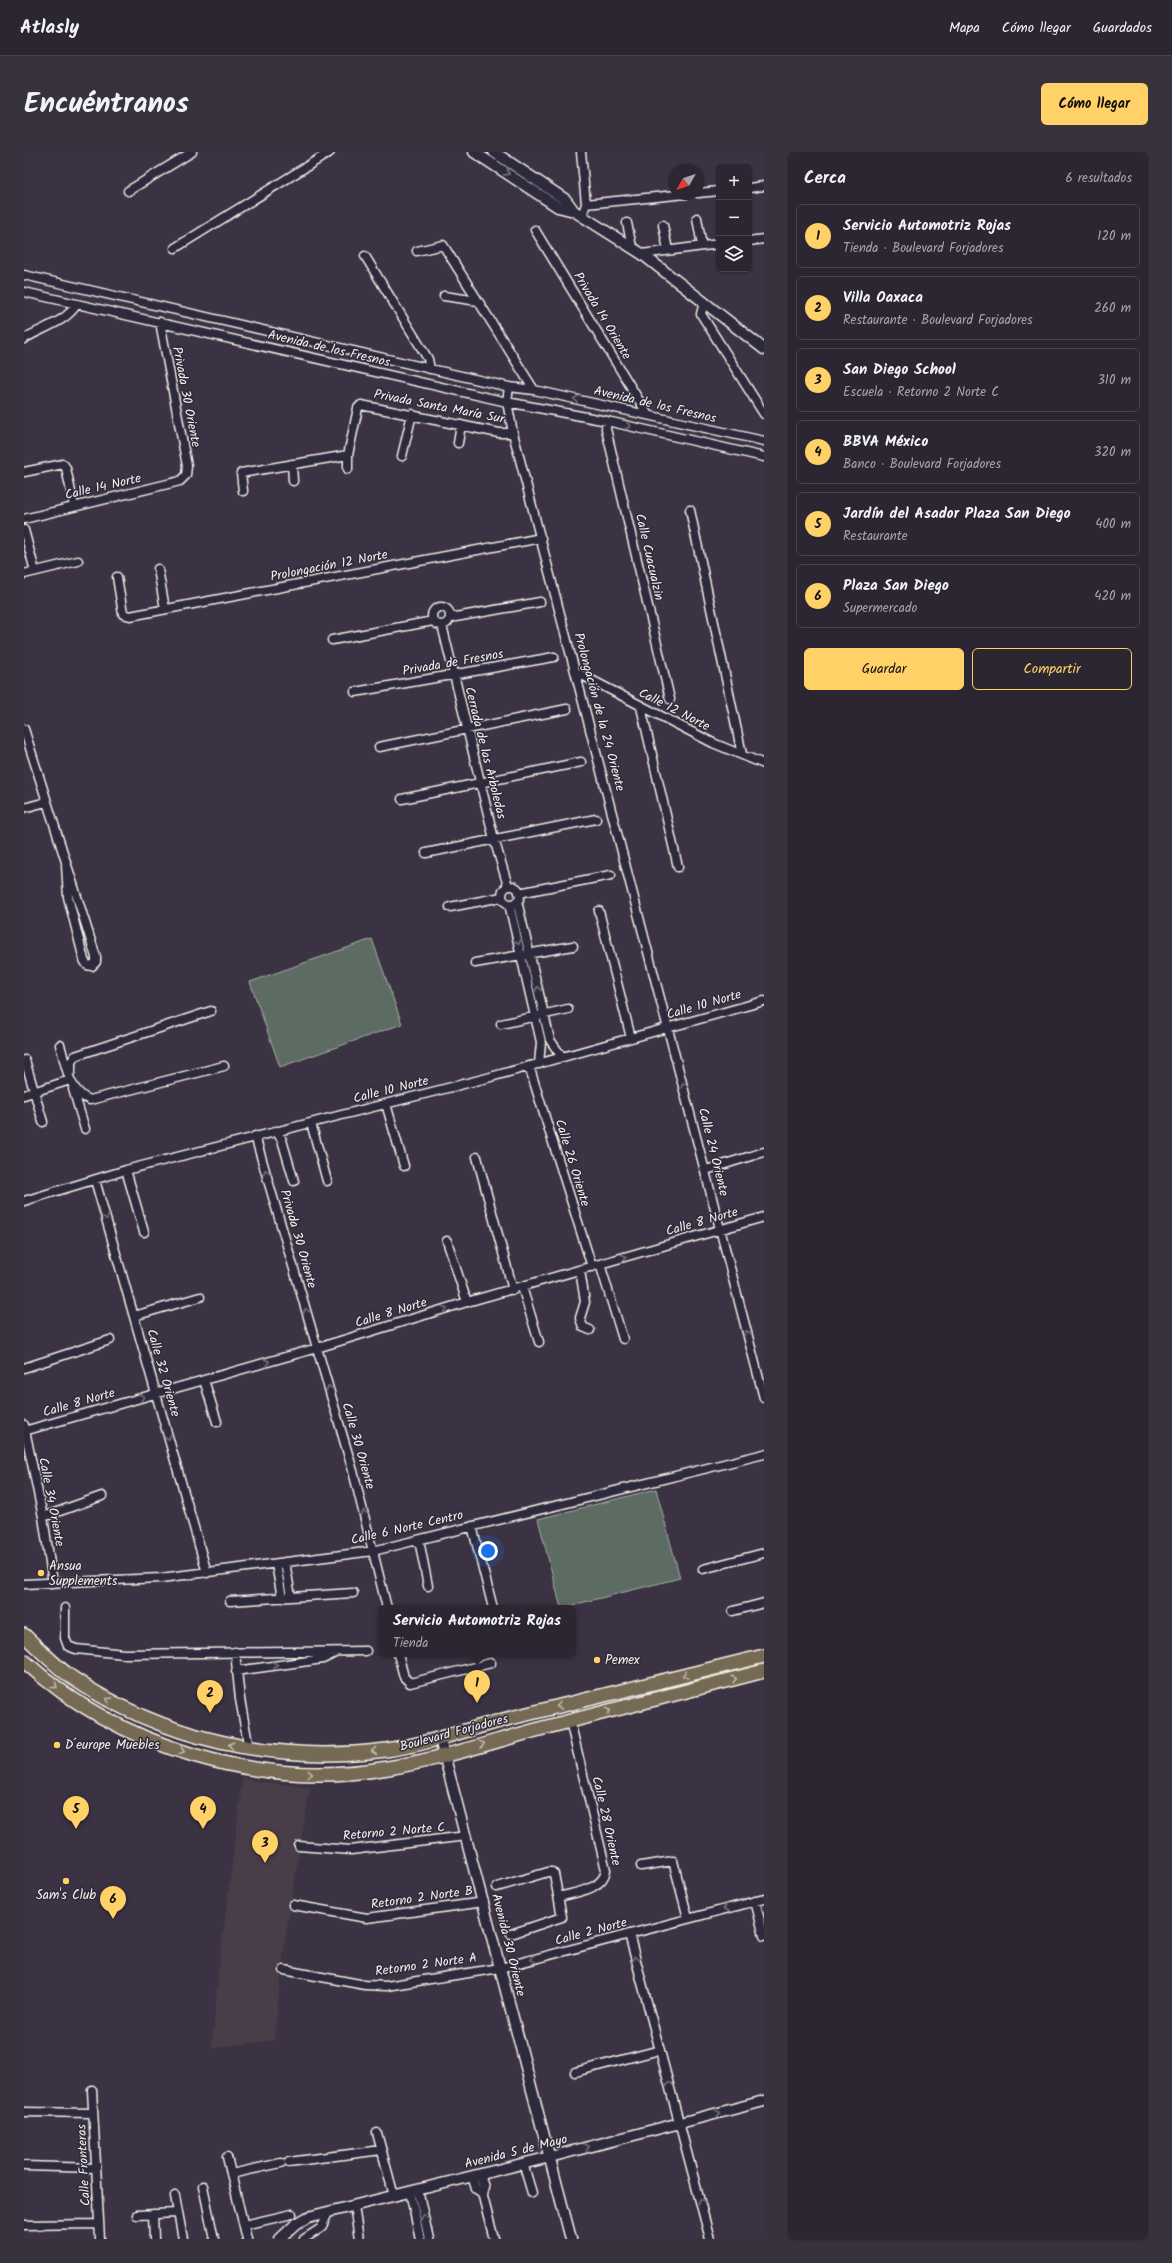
<!DOCTYPE html>
<html lang="es">
<meta charset="utf-8">
<style>
body{margin:0;font-family:Kalam,sans-serif;background:#38323e;color:#f1f3f6}
.controls{position:absolute;right:12px;top:12px;display:grid;overflow:hidden;border-radius:6px;box-shadow:0 1px 3px #0004}
.controls button{width:36px;height:36px;display:grid;place-items:center;padding:0;border:0;border-bottom:1px solid #48434d;background:#2c2632;color:#f1f3f6;font:20px sans-serif}
.compass{position:absolute;left:644px;top:12px;width:36px;height:36px;border-radius:50%;background:#2c2632;box-shadow:0 1px 3px #0004;rotate:230deg}
.you{position:absolute;left:464px;top:1399px;width:14px;height:14px;margin:-10px;border:3px solid #fff;border-radius:50%;background:#1a73e8;box-shadow:0 0 0 6px #1a73e833}
.badge{display:grid;place-items:center;width:26px;height:26px;border-radius:50%;background:#ffd166;color:#111;font-size:13px;font-weight:700}
.pin{position:absolute;translate:-50% -33px;filter:drop-shadow(0 1px 2px #0008)}
.pin::after{content:'';position:absolute;top:21px;width:14px;height:12px;background:inherit;clip-path:polygon(0 0,100% 0,50% 100%)}
.popup{position:absolute;left:354px;top:1453px;width:198px;height:52px;box-sizing:border-box;display:grid;place-content:center;border-radius:6px;background:#2c2632;filter:drop-shadow(0 1px 3px #0005);font-size:13px;white-space:nowrap;color:#a6a5ac}
.popup b{font-size:15px;color:#f1f3f6}
.popup::after{content:'';position:absolute;left:50%;top:100%;margin-left:-8px;border:8px solid transparent;border-top-color:#2c2632}
.list{margin:0;padding:0;list-style:none}
h2{display:flex;justify-content:space-between;align-items:center;height:52px;margin:0;padding:0 16px;font-size:17px}
h2 small{font-size:13px;font-weight:400;color:#a6a5ac}
.list li{display:grid;grid-template-columns:26px 1fr auto;gap:12px;align-items:center;box-sizing:border-box;height:64px;margin:0 8px 8px;padding:0 8px;border:1px solid #48434d;border-radius:6px}
.list b{display:block;font-size:15px;white-space:nowrap}
.list p{margin:0;font-size:13px;white-space:nowrap;color:#a6a5ac}
.list em{font-size:13px;font-style:normal;color:#a6a5ac}
.actions{display:flex;gap:8px;padding:12px 16px}
.actions a{flex:1;padding:9px 0;border:1px solid #ffd166;border-radius:6px;text-align:center;font-size:14px;color:#ffd166}
.actions .main{background:#ffd166;color:#111}
.icon{flex:none;width:22px;height:22px;fill:none;stroke:currentColor;stroke-width:2;stroke-linecap:round;stroke-linejoin:round}
.map{position:relative;flex:none;width:740px;height:2087px;overflow:hidden;border-radius:6px}
header{display:flex;align-items:center;gap:24px;box-sizing:border-box;height:56px;padding:0 20px;background:#2c2632;border-bottom:1px solid #48434d}
header strong{font-size:19px}
nav{display:flex;gap:22px;margin-inline-start:auto;font-size:14px}
.intro{display:flex;align-items:center;justify-content:space-between;box-sizing:border-box;height:96px;padding:0 24px}
h1{margin:0;font-size:28px}
.button{padding:10px 18px;border-radius:6px;background:#ffd166;color:#111;font-size:14px;font-weight:700}
main{display:flex;gap:24px;padding:0 24px}
aside{flex:1;background:#2c2632;border-radius:6px;box-shadow:0 1px 3px #0004}
.map>svg:first-child{display:block}
.built{fill:#4a3e4a}
.green{fill:#5d6c62;stroke:#a8aea5}
.lines{fill:none;stroke-linecap:round;stroke-linejoin:round}
.minor-casing{stroke:#f4f1e8;stroke-width:11}
.tertiary-casing{stroke:#f4f1e8;stroke-width:13}
.primary-casing{stroke:#f4f1e8;stroke-width:16}
.minor{stroke:#2f2a3d;stroke-width:8}
.tertiary{stroke:#2f2a3d;stroke-width:10}
.primary{stroke:#766a54;stroke-width:13}
.oneway{stroke:#747079}
.oneway2{stroke:#c2bbad}
.poi-dot{fill:#ffd166;stroke:#2f2a3d;stroke-width:1.5}
.labels{text-anchor:middle;dominant-baseline:central;stroke-width:3;stroke-linejoin:round;paint-order:stroke}
.street-label{font-size:13px;fill:#f4f1e8;stroke:#2f2a3d}
.poi-label{font-size:13px;fill:#f4f1e8;stroke:#2f2a3d;text-anchor:start}
</style>
<header>
<strong>Atlasly</strong>
<nav><a>Mapa</a><a>Cómo llegar</a><a>Guardados</a></nav>
</header>
<div class="intro"><h1>Encuéntranos</h1><a class="button">Cómo llegar</a></div>
<main>
<div class="map">
<svg width="740" height="2087" viewBox="0 0 740 2087">
<rect width="100%" height="100%" fill="#3b3343"/>
<filter id="ink" filterUnits="userSpaceOnUse"><feTurbulence type="fractalNoise" baseFrequency=".025" numOctaves="2"/><feDisplacementMap in="SourceGraphic" scale="8" xChannelSelector="R" yChannelSelector="G"/><feConvolveMatrix kernelMatrix="1 2 1 2 8 2 1 2 1" color-interpolation-filters="sRGB"/></filter>
<g filter="url(#ink)">
<!-- built -->
<path class="built" d="M219 1625 224 1628 286 1636 261 1787 250 1888 188 1896 194 1822Z"/>
<!-- green -->
<path class="green" d="M348 787 378 872 256 915 226 830Z
M632 1337 656 1426 537 1456 514 1367Z"/>
<g class="lines">
<defs>
<path id="minor" d="M557 0 562 52
M725 36 740 34
M104 39 168 0
M674 41 695 39
M558 64 562 52 662 42
M673 66 678 94
M603 71 608 95
M639 73 644 98
M511 78 624 263
M725 89 740 87
M151 96 306 0
M393 99 419 93 510 238
M618 102 695 92
M341 104 404 207 406 217
M0 123 485 235
M0 140 483 250 583 269 740 305
M420 144 454 149
M680 150 677 162 740 262
M0 187C18 175 40 172 53 152
M583 269 582 277 646 547
M740 289 510 238 485 235 483 250 489 281 740 1246
M434 291 437 273
M378 304 388 262
M268 312 269 329
M324 317V303L334 256 337 253 475 281H489
M0 320 39 312 42 316 50 354
M219 339 217 321 324 303
M666 358 718 602
M0 367 156 329 162 323 163 314 136 170
M0 378 11 419
M134 417 141 457
M0 422 54 409
M93 425 99 462 106 464 517 386
M408 464a9 9 0 1 1 18 0a9 9 0 1 1-18 0Z
M426 466 516 450
M418 473 470 687 484 734
M308 488 409 469
M552 520 689 591 740 612
M331 540 530 505
M617 555 654 715
M0 577 72 805V810L68 814 63 813 60 808 44 745 42 713
M355 595 543 557
M378 647 557 610
M0 656 22 650
M402 701 572 667
M478 743a9 9 0 1 1 18 0a9 9 0 1 1-18 0Z
M495 741 587 723
M493 749 526 888 538 905
M485 752 517 890 515 912
M426 755 478 745
M575 759 607 886
M451 811 549 794
M477 872 544 857
M36 893C42 912 44 940 66 948L200 914
M1 908 19 970
M505 914 568 1115
M47 919V910L51 904 187 859
M49 937 61 977
M0 943 46 928
M362 952 380 1014
M287 971 303 1029
M252 979 258 988 270 1029
M231 984 329 1319 363 1456
M453 1005 489 1138
M102 1018 120 1080
M682 1018 740 1000
M71 1028 183 1421
M0 1049 102 1018 463 926 740 849
M423 1089 443 1150
M576 1112 599 1187
M556 1118 561 1150 556 1166 559 1175 566 1178
M498 1135 515 1190
M110 1164 176 1145
M0 1216 86 1188
M180 1228 193 1270
M0 1273 19 1365 29 1431
M0 1279 293 1196 443 1150 740 1065
M19 1365 78 1344
M448 1374 469 1456
M395 1388 404 1434
M261 1410 267 1445
M252 1412 258 1446
M679 1417 740 1401
M0 1432 137 1426 349 1399 740 1302
M206 1449 329 1441
M41 1456V1486L44 1494 52 1497 100 1502 342 1499
M709 1459 740 1451
M211 1500 216 1547 225 1597
M374 1502 380 1525 386 1531 467 1511
M212 1519 299 1507 311 1501
M275 1694 327 1698 442 1684
M617 1714 649 1709 664 1766
M473 1735 524 1720H528L530 1722 538 1765 487 1782
M535 1745C552 1740 579 1738 582 1718L546 1569
M731 1749 740 1784
M269 1753 343 1766 460 1750
M605 1782 686 2087
M260 1818 341 1833 362 1834 476 1816 740 1747
M551 1920 636 1898
M68 1938 76 2087
M0 1960 69 1961
M353 1981 370 2044
M203 2005 223 2087
M265 2010 357 1998
M499 2011 508 2041
M0 2014 72 2016
M207 2022 257 2011
M456 2022 460 2035 458 2041 470 2087
M448 2024 452 2037 458 2041
M179 2034 190 2087
M394 2038 405 2087
M386 2040 396 2087
M151 2044 159 2087
M330 2054 335 2087
M129 2062 130 2087
M113 2063 152 2061
M0 2073 75 2072
M220 2073 268 2062
M280 2087 297 2076 304 2061"/>
<path id="tertiary" d="M450 0 534 55 550 59 618 102 740 197
M470 0 542 48 550 59
M416 1587 547 2087
M256 2087 272 2072 284 2065 526 2005 740 1949"/>
<path id="primary" d="M0 1483C15 1497 30 1513 47 1525 139 1588 252 1612 362 1598 407 1592 448 1575 491 1565 574 1544 657 1524 740 1504
M0 1509C96 1596 237 1638 364 1616 419 1607 473 1588 527 1574 598 1555 669 1537 740 1519"/>
</defs>
<!-- minor casing -->
<use href="#minor" class="minor-casing"/>
<!-- tertiary casing -->
<use href="#tertiary" class="tertiary-casing"/>
<!-- primary casing -->
<use href="#primary" class="primary-casing"/>
<!-- minor -->
<use href="#minor" class="minor"/>
<!-- tertiary -->
<use href="#tertiary" class="tertiary"/>
<!-- primary -->
<use href="#primary" class="primary"/>
</g>
<!-- one-way arrows -->
<defs><path id="oneway-chevron" d="M-2-3.5L2.5 0L-2 3.5" fill="none" stroke-width="1.6" stroke-linecap="round" stroke-linejoin="round"/></defs>
<g class="oneway">
<use href="#oneway-chevron" transform="translate(483 21) rotate(33)"/>
<use href="#oneway-chevron" transform="translate(552 247) rotate(-168)"/>
<use href="#oneway-chevron" transform="translate(604 274) rotate(13)"/>
<use href="#oneway-chevron" transform="translate(494 790) rotate(77)"/>
<use href="#oneway-chevron" transform="translate(514 837) rotate(-103)"/>
<use href="#oneway-chevron" transform="translate(660 933) rotate(-104)"/>
<use href="#oneway-chevron" transform="translate(242 1020) rotate(-106)"/>
<use href="#oneway-chevron" transform="translate(82 1065) rotate(74)"/>
<use href="#oneway-chevron" transform="translate(600 1105) rotate(-16)"/>
<use href="#oneway-chevron" transform="translate(421 1157) rotate(-17)"/>
<use href="#oneway-chevron" transform="translate(282 1159) rotate(-106)"/>
<use href="#oneway-chevron" transform="translate(723 1181) rotate(-104)"/>
<use href="#oneway-chevron" transform="translate(243 1210) rotate(-16)"/>
<use href="#oneway-chevron" transform="translate(305 1236) rotate(-106)"/>
<use href="#oneway-chevron" transform="translate(118 1245) rotate(-16)"/>
<use href="#oneway-chevron" transform="translate(144 1285) rotate(74)"/>
<use href="#oneway-chevron" transform="translate(340 1361) rotate(-104)"/>
<use href="#oneway-chevron" transform="translate(251 1513) rotate(-8)"/>
<use href="#oneway-chevron" transform="translate(702 1756) rotate(165)"/>
<use href="#oneway-chevron" transform="translate(509 1807) rotate(165)"/>
<use href="#oneway-chevron" transform="translate(611 1807) rotate(-105)"/>
<use href="#oneway-chevron" transform="translate(645 1932) rotate(-106)"/>
<use href="#oneway-chevron" transform="translate(694 1961) rotate(-15)"/>
<use href="#oneway-chevron" transform="translate(563 1995) rotate(-15)"/>
<use href="#oneway-chevron" transform="translate(677 2049) rotate(-104)"/>
<use href="#oneway-chevron" transform="translate(400 2065) rotate(-102)"/>
</g>
<g class="oneway2">
<use href="#oneway-chevron" transform="translate(661 1523) rotate(166)"/>
<use href="#oneway-chevron" transform="translate(710 1527) rotate(-14)"/>
<use href="#oneway-chevron" transform="translate(31 1534) rotate(36)"/>
<use href="#oneway-chevron" transform="translate(85 1548) rotate(-149)"/>
<use href="#oneway-chevron" transform="translate(535 1554) rotate(166)"/>
<use href="#oneway-chevron" transform="translate(584 1559) rotate(-14)"/>
<use href="#oneway-chevron" transform="translate(458 1592) rotate(-15)"/>
<use href="#oneway-chevron" transform="translate(207 1593) rotate(-167)"/>
<use href="#oneway-chevron" transform="translate(158 1599) rotate(19)"/>
<use href="#oneway-chevron" transform="translate(350 1599) rotate(175)"/>
<use href="#oneway-chevron" transform="translate(286 1622) rotate(2)"/>
</g>
</g>
<!-- markers -->
<g class="poi-dot">
<circle cx="17" cy="1421" r="4"/>
<circle cx="573" cy="1508" r="4"/>
<circle cx="33" cy="1593" r="4"/>
<circle cx="42" cy="1729" r="4"/>
</g>
<g class="labels">
<!-- street labels -->
<g class="street-label">
<text transform="translate(578 164) rotate(59)">Privada 14 Oriente</text>
<text transform="translate(305 197) rotate(13)">Avenida de los Fresnos</text>
<text transform="translate(162 245) rotate(79)">Privada 30 Oriente</text>
<text transform="translate(631 253) rotate(13)">Avenida de los Fresnos</text>
<text transform="translate(415 255) rotate(11)">Privada Santa María Sur</text>
<text transform="translate(79 335) rotate(-13)">Calle 14 Norte</text>
<text transform="translate(625 405) rotate(77)">Calle Cuacualzin</text>
<text transform="translate(305 414) rotate(-11)">Prolongación 12 Norte</text>
<text transform="translate(429 511) rotate(-10)">Privada de Fresnos</text>
<text transform="translate(650 558) rotate(27)">Calle 12 Norte</text>
<text transform="translate(575 560) rotate(75)">Prolongación de la 24 Oriente</text>
<text transform="translate(461 601) rotate(76)">Cerrada de las Arboledas</text>
<text transform="translate(680 853) rotate(-16)">Calle 10 Norte</text>
<text transform="translate(367 938) rotate(-14)">Calle 10 Norte</text>
<text transform="translate(689 1000) rotate(76)">Calle 24 Oriente</text>
<text transform="translate(548 1011) rotate(73)">Calle 26 Oriente</text>
<text transform="translate(678 1070) rotate(-16)">Calle 8 Norte</text>
<text transform="translate(274 1087) rotate(74)">Privada 30 Oriente</text>
<text transform="translate(367 1161) rotate(-17)">Calle 8 Norte</text>
<text transform="translate(139 1221) rotate(74)">Calle 32 Oriente</text>
<text transform="translate(55 1251) rotate(-16)">Calle 8 Norte</text>
<text transform="translate(334 1294) rotate(74)">Calle 30 Oriente</text>
<text transform="translate(27 1350) rotate(79)">Calle 34 Oriente</text>
<text transform="translate(383 1376) rotate(-13)">Calle 6 Norte Centro</text>
<text transform="translate(430 1581) rotate(-15)">Boulevard Forjadores</text>
<text transform="translate(582 1669) rotate(77)">Calle 28 Oriente</text>
<text transform="translate(370 1680) rotate(-5)">Retorno 2 Norte C</text>
<text transform="translate(398 1746) rotate(-8)">Retorno 2 Norte B</text>
<text transform="translate(567 1780) rotate(-15)">Calle 2 Norte</text>
<text transform="translate(484 1793) rotate(76)">Avenida 30 Oriente</text>
<text transform="translate(402 1813) rotate(-8)">Retorno 2 Norte A</text>
<text transform="translate(492 2000) rotate(-14)">Avenida 5 de Mayo</text>
<text transform="translate(60 2013) rotate(-93)">Calle Fronteras</text>
</g>
<!-- poi labels -->
<g class="poi-label">
<text x="25" y="1414">Ansua<tspan x="25" dy="15">Supplements</tspan></text>
<text x="581" y="1508">Pemex</text>
<text x="41" y="1593">D´europe Muebles</text>
<text x="42" y="1743" text-anchor="middle">Sam's Club</text>
</g>
</g>
</svg>
<div class="controls">
<button>+</button>
<button>−</button>
<button><svg class="icon" aria-label="layers" viewBox="0 0 24 24"><path d="M12 4l9 5-9 5-9-5zM3 14l9 5 9-5"/></svg></button>
</div>
<svg class="compass" viewBox="-18 -18 36 36"><path d="M0-13l5 13h-10z" fill="#e53935"/><path d="M0 13l5-13h-10z" fill="#a6a5ac"/></svg>
<div class="you"></div>
<div class="pin badge" style="left:453px;top:1551px">1</div>
<div class="popup"><b>Servicio Automotriz Rojas</b>Tienda</div>
<div class="pin badge" style="left:186px;top:1561px">2</div>
<div class="pin badge" style="left:241px;top:1711px">3</div>
<div class="pin badge" style="left:179px;top:1677px">4</div>
<div class="pin badge" style="left:52px;top:1677px">5</div>
<div class="pin badge" style="left:89px;top:1767px">6</div>
</div>
<aside>
<h2>Cerca<small>6 resultados</small></h2>
<ul class="list">
<li><span class="badge">1</span><div><b>Servicio Automotriz Rojas</b><p>Tienda · Boulevard Forjadores</p></div><em>120 m</em></li>
<li><span class="badge">2</span><div><b>Villa Oaxaca</b><p>Restaurante · Boulevard Forjadores</p></div><em>260 m</em></li>
<li><span class="badge">3</span><div><b>San Diego School</b><p>Escuela · Retorno 2 Norte C</p></div><em>310 m</em></li>
<li><span class="badge">4</span><div><b>BBVA México</b><p>Banco · Boulevard Forjadores</p></div><em>320 m</em></li>
<li><span class="badge">5</span><div><b>Jardín del Asador Plaza San Diego</b><p>Restaurante</p></div><em>400 m</em></li>
<li><span class="badge">6</span><div><b>Plaza San Diego</b><p>Supermercado</p></div><em>420 m</em></li>
</ul>
<div class="actions"><a class="main">Guardar</a><a>Compartir</a></div>
</aside>
</main>
